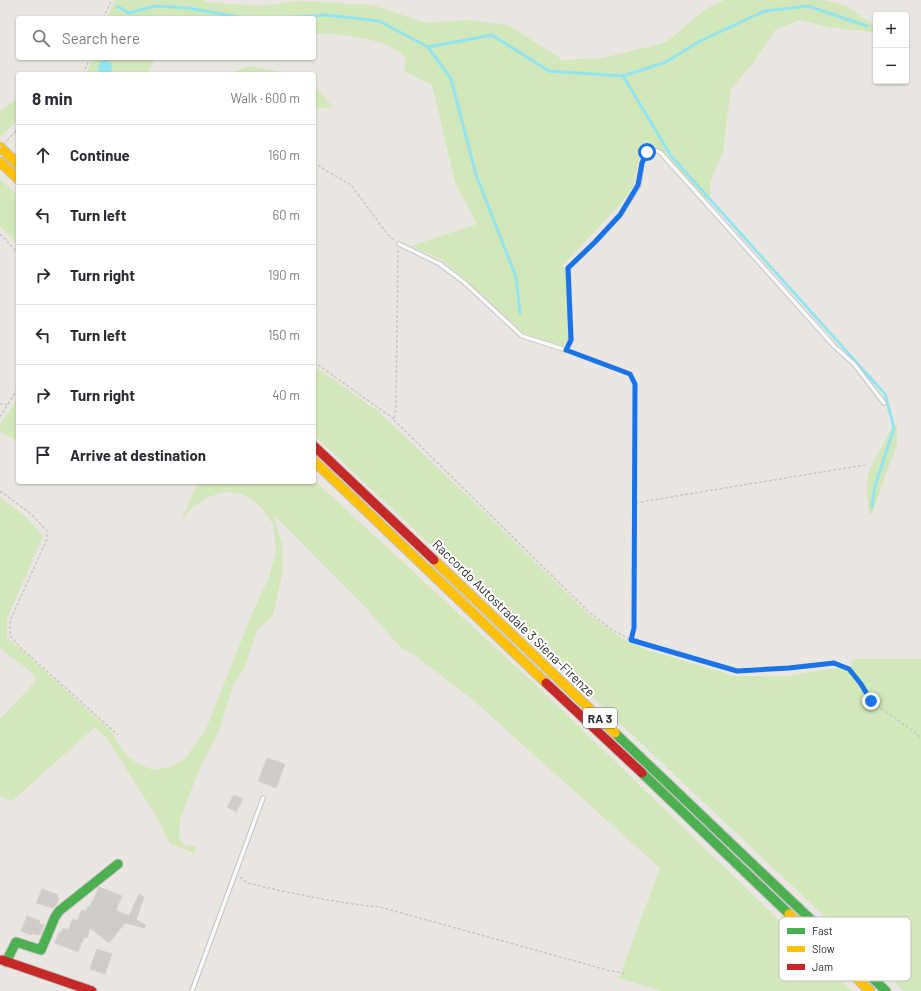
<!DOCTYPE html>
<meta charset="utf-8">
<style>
body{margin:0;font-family:Barlow,sans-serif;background:#f2f2f3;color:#2b2b33}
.controls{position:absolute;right:12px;top:12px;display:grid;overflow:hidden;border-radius:4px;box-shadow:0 1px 3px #0004}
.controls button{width:36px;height:36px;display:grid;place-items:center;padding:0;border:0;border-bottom:1px solid #e1e1e2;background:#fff;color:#2b2b33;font:20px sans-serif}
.stop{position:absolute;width:12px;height:12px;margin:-9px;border:3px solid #1a73e8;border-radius:50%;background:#fff}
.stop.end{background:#1a73e8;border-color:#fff;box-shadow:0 1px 4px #0008}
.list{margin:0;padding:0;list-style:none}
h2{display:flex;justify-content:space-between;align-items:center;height:52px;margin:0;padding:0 16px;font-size:17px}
h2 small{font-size:13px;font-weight:400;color:#7c7c81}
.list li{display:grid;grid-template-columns:26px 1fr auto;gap:12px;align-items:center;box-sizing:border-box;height:60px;padding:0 16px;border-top:1px solid #e1e1e2}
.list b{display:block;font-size:15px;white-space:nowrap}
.list em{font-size:13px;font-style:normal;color:#7c7c81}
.icon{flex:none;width:22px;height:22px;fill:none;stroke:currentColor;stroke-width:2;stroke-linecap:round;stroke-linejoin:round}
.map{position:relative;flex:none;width:921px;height:991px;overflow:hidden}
.search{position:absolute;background:#fff;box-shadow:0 1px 3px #0004;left:16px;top:16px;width:300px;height:44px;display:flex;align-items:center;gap:10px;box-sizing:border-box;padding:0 14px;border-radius:4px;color:#7c7c81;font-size:15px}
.panel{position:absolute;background:#fff;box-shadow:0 1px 3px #0004;left:16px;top:72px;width:300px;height:412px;border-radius:4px}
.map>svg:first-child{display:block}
.green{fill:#d2e7ba}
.water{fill:#93e4ef}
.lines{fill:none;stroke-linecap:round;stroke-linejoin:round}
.stream{stroke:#93e4ef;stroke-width:3}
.building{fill:#cfccc9;stroke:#d5d2ce}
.lane-casing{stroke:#c4c3c3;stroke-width:5.5}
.fast-casing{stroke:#c4c3c3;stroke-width:11}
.slow-casing{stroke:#c4c3c3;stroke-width:11}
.jam-casing{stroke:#c4c3c3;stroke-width:11}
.path{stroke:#c7c7c6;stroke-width:1.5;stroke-dasharray:3 2;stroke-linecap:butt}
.lane{stroke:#fcfbfb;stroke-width:3.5}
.fast{stroke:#4caf50;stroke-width:9}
.slow{stroke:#ffc107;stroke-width:9}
.jam{stroke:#c62828;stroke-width:9}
.path-bridge{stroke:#c7c7c6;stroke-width:1.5;stroke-dasharray:3 2;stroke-linecap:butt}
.route{stroke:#1a73e8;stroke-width:5}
.labels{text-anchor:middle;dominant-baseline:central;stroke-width:4;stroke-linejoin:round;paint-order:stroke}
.shield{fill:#fff;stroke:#6b6b6b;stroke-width:1}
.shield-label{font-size:12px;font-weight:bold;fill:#2c2c2c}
.street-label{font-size:13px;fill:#2c2c2c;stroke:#fff}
.key{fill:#fff;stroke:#c0c0c0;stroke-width:1}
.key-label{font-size:11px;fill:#2c2c2c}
</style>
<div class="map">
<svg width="921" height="991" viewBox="0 0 921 991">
<rect width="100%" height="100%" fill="#eae6e2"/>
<!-- green -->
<path class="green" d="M115 0H202L208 2 259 6 301 1 372 5 426 23 470 20 508 25 563 60 602 58 665 43 706 9 724 0H823L847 6 875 26 873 32 831 28 800 20 776 29 753 63 731 89 723 152 710 182V195L706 199 655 145 646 144 639 161 633 187 623 201 561 267 566 268 569 339 563 346 523 333 464 278 440 259 411 246 477 224 455 182 432 85 404 71 406 60C405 58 403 54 401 53 382 38 337 32 314 34V18H107Z
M93 58H155L147 74H86Z
M250 66 286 73 287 74H228Z
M314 88 318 90 333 107 314 109Z
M18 98V120L1 136 0 135V111Z
M0 179 18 196V245L0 226Z
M314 366 379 412 478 506 586 612 621 638 647 650 735 676H786L851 666 853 659H921V991H904L314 435Z
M18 397V442L0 431V425Z
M897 426V445L888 468 873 512 869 515C868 502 865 482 870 470 875 455 886 443 891 428Z
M314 480 536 685 852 991H660L619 978 660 868 473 700 412 653 401 648 366 608 273 514 282 544 283 570 273 615 257 630 245 667 233 685 219 731 198 772 180 820 179 837 184 845 196 847 194 853 170 844 161 824 107 738 95 727 12 801 0 796V719L37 680 31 672 0 648V497L27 518 43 536 7 619V637L111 731 125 754 138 764 153 770 171 767 185 759 206 729 252 614 269 577 276 552 273 524 260 506 243 494 223 492 206 498 192 508 181 521 198 482H314Z"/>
<!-- water -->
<path class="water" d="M105 60 111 63 112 68 111 74H100C97 70 98 66 100 62Z"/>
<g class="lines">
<!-- stream -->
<path class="stream" d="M117 6 129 13 155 6 188 8 243 18
M282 18 327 15 379 21 428 47 492 35 549 71 623 76 666 62 700 41 765 11 808 6 867 26
M428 47 451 79 476 175 516 277 520 313
M623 76 671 156 885 394 894 428 875 486 872 507"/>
</g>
<!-- building -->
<path class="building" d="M267 758 285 764 276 788 258 781Z
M234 795 243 799 236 812 227 807Z
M99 887 122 896 116 910 129 916 139 894 144 897 136 920 146 925 144 928 125 923 109 943 90 928 87 938 84 937 78 952 55 943 59 932 61 933 63 928 68 930 73 919 77 921 82 910 86 911 88 906 90 907 92 901H93Z
M42 889 58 895 57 897 59 898 56 905 53 908 36 903Z
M27 916 40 921 39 923 44 925 40 935 38 934 37 935 32 933 31 935 21 931Z
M97 949 112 954 105 974 90 969Z"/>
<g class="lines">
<defs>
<path id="lane" d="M399 244 440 264 465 283 522 336 566 350 571 340 568 268 595 242 620 215 639 185 642 163 647 152 655 150 660 152 834 346 854 364 884 403
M192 991 263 798"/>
<path id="fast" d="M615 733 886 991
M642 773 789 914
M6 962 16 942 41 950 55 917 59 911 118 864"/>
<path id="slow" d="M0 147 18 164
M0 162 18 179
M314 461 546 683
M434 560 615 733
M789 914 870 991"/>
<path id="jam" d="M314 446 434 560
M546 683 642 773
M2 960 92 991"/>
</defs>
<!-- lane casing -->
<use href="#lane" class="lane-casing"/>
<!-- fast casing -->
<use href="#fast" class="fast-casing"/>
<!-- slow casing -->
<use href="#slow" class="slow-casing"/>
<!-- jam casing -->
<use href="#jam" class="jam-casing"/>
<!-- path -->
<path class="path" d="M103 18 112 0
M83 74 90 58
M15 132 18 128
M314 162 322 168 351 185 389 236 394 240
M0 234 18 253
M398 250 396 407 394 420 589 612 611 629 631 640 737 671 789 668 834 663 849 669 861 683 871 701 913 731 921 738
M571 352 630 374 635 384 634 503 865 465
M314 362 394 419
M0 404H7
M0 417 18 388
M0 491 30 513 47 531V539L42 550 10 621V636L22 649 118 735
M631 640 634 628V504
M240 877 247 883C291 893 335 903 380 907L611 971 624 973"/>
<!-- lane -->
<use href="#lane" class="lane"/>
<!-- fast -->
<use href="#fast" class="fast"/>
<!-- slow -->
<use href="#slow" class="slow"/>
<!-- jam -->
<use href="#jam" class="jam"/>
<!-- path-bridge -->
<path class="path-bridge" d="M0 148 15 132"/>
</g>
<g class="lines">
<!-- route -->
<path class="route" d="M647 152 642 163 638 185 620 215 595 242 568 268 571 340 566 350 630 374 635 384 634 628 631 640 737 671 789 668 834 663 849 669 861 684 871 701"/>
</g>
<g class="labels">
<!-- shield labels -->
<rect class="shield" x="583" y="708" width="34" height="20" rx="3"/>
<g class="shield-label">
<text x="600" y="718">RA 3</text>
</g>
<!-- street labels -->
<g class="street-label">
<text transform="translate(514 618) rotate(44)">Raccordo Autostradale 3 Siena-Firenze</text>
</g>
</g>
<!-- legend -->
<rect x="779" y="917" width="132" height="64" rx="6" class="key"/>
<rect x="787" y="928" width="18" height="6" fill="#4caf50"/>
<rect x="787" y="946" width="18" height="6" fill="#ffc107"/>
<rect x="787" y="964" width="18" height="6" fill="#c62828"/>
<g class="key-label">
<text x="812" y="935">Fast</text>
<text x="812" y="953">Slow</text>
<text x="812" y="971">Jam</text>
</g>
</svg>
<div class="controls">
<button>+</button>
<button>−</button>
</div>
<div class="stop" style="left:647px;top:152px"></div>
<div class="stop end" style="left:871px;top:701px"></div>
<div class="search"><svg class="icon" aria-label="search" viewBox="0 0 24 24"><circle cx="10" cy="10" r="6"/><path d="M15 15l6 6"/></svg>Search here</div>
<section class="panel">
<h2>8 min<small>Walk · 600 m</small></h2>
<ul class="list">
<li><svg class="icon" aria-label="ahead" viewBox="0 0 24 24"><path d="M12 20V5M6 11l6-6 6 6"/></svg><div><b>Continue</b></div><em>160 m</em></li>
<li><svg class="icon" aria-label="left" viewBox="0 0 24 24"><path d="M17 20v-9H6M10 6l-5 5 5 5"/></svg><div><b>Turn left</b></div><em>60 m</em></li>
<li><svg class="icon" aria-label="right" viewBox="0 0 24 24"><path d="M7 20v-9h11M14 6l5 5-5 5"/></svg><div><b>Turn right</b></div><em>190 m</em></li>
<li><svg class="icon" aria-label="left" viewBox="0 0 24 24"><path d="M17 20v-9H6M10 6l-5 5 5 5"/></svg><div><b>Turn left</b></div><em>150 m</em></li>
<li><svg class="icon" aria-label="right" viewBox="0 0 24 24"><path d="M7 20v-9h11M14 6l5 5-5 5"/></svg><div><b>Turn right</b></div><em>40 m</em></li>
<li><svg class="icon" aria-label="arrive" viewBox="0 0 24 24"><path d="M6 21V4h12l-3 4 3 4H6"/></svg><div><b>Arrive at destination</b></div></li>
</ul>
</section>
</div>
